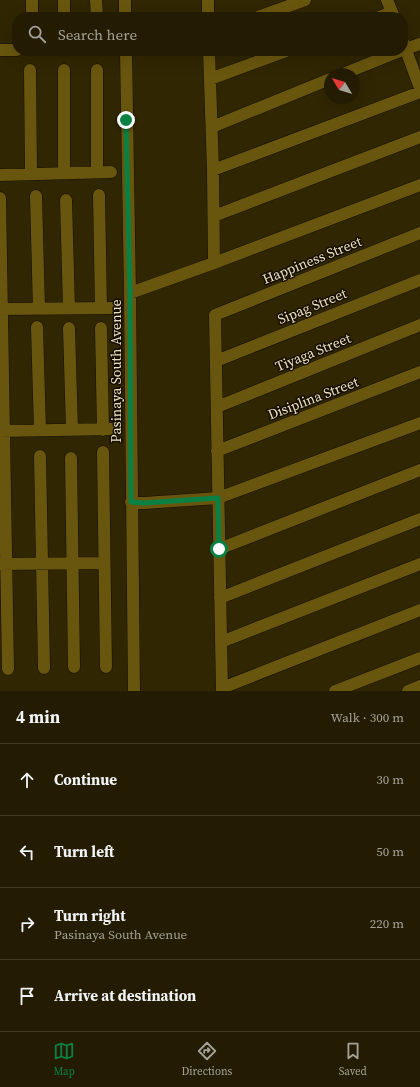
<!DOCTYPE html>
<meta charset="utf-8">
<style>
body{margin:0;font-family:"Source Serif 4",serif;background:#2c250c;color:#f1f3f6}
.compass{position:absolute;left:324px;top:68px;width:36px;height:36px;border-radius:50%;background:#241c02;box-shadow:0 4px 16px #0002;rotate:308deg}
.stop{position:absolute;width:12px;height:12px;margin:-9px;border:3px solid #0b8043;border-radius:50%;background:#fff}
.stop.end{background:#0b8043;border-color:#fff;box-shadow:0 1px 4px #0008}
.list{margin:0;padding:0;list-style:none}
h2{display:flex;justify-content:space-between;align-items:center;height:52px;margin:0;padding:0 16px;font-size:17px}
h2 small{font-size:13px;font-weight:400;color:#a3a199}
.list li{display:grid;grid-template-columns:26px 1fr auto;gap:12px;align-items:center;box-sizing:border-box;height:72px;padding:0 16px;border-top:1px solid #413a24}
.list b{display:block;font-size:15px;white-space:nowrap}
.list p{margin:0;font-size:13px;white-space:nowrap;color:#a3a199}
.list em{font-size:13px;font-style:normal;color:#a3a199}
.icon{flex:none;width:22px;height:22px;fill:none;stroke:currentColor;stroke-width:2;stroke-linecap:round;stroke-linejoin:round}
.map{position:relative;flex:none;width:420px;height:691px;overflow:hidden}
.search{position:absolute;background:#241c02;box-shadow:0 4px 16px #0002;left:12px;right:12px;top:12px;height:44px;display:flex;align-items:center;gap:10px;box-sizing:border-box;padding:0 14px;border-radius:16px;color:#a3a199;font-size:15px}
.sheet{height:340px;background:#241c02}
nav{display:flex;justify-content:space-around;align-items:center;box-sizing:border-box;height:56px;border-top:1px solid #413a24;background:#241c02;font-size:11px;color:#a3a199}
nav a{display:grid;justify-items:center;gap:2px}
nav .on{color:#0b8043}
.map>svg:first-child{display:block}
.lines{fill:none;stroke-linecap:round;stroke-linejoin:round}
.minor-casing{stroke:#150f00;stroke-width:13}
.minor{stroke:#69560e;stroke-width:12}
.route{stroke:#0b8043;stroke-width:5}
.labels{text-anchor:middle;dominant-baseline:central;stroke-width:3;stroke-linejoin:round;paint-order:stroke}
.street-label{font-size:14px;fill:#ebe1c1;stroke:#160e00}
</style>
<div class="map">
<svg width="420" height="691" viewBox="0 0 420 691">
<rect width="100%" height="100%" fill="#302602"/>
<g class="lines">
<defs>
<path id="minor" d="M32 0V17
M64 0V17
M96 0 97 17
M125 0V17
M208 0V17
M387 0 394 17
M258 17 305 0
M379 17 392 12
M403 42 420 88
M0 50H17
M403 50 420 44
M126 51 130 293 134 691
M209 51 213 170 214 263
M30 70 31 174
M64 70V173
M343 74 400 51
M210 79 286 51
M212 127 330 79
M213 170 420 92
M97 172V70
M0 175 111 172
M99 195 101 308
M36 196 39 309
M0 198 8 669
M66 200 69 308
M214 216 420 137
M130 293 214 263 420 185
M0 309 116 308
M37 327 40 430
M69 328 72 430
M101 328 103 430
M216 361 420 280
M217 407 420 325
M0 431 114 429
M217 451 420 372
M103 452 106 667
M40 456 44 668
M71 458 74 667
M131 502 144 503 218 498 420 423
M219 549 420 470
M0 564 104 563
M220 598 420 519
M221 642 420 564
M222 688 420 610
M222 691 215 315 420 233
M335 691 420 658
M408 691 420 686"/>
</defs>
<!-- minor casing -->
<use href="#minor" class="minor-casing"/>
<!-- minor -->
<use href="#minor" class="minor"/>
</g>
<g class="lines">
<!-- route -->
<path class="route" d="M126 120 130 293 131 502 144 503 218 498 219 549"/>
</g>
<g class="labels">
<!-- street labels -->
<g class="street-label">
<text transform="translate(312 260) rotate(-22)">Happiness Street</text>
<text transform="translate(312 306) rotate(-22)">Sipag Street</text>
<text transform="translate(313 352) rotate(-22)">Tiyaga Street</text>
<text transform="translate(116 371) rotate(-90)">Pasinaya South Avenue</text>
<text transform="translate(313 398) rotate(-21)">Disiplina Street</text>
</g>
</g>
</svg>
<svg class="compass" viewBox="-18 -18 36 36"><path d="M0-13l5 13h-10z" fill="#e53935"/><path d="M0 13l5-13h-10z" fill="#a3a199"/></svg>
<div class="stop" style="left:219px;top:549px"></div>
<div class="stop end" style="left:126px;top:120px"></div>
<div class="search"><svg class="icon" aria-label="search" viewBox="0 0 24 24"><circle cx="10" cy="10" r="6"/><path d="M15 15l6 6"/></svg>Search here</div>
</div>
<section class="sheet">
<h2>4 min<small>Walk · 300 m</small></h2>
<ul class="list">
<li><svg class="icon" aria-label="ahead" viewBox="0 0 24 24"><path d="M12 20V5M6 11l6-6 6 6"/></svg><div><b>Continue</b></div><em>30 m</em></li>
<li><svg class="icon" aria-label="left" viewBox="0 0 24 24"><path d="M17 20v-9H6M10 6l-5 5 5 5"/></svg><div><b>Turn left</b></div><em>50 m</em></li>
<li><svg class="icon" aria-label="right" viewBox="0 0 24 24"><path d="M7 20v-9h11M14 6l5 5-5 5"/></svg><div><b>Turn right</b><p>Pasinaya South Avenue</p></div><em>220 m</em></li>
<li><svg class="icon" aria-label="arrive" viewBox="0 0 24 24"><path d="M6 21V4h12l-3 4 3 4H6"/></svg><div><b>Arrive at destination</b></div></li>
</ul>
</section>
<nav>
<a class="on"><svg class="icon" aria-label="map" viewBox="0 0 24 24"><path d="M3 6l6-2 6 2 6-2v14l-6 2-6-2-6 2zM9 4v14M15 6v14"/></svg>Map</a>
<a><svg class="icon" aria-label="directions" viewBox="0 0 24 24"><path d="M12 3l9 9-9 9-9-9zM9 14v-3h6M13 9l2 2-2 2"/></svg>Directions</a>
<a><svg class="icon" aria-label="saved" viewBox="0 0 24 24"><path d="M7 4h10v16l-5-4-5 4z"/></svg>Saved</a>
</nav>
